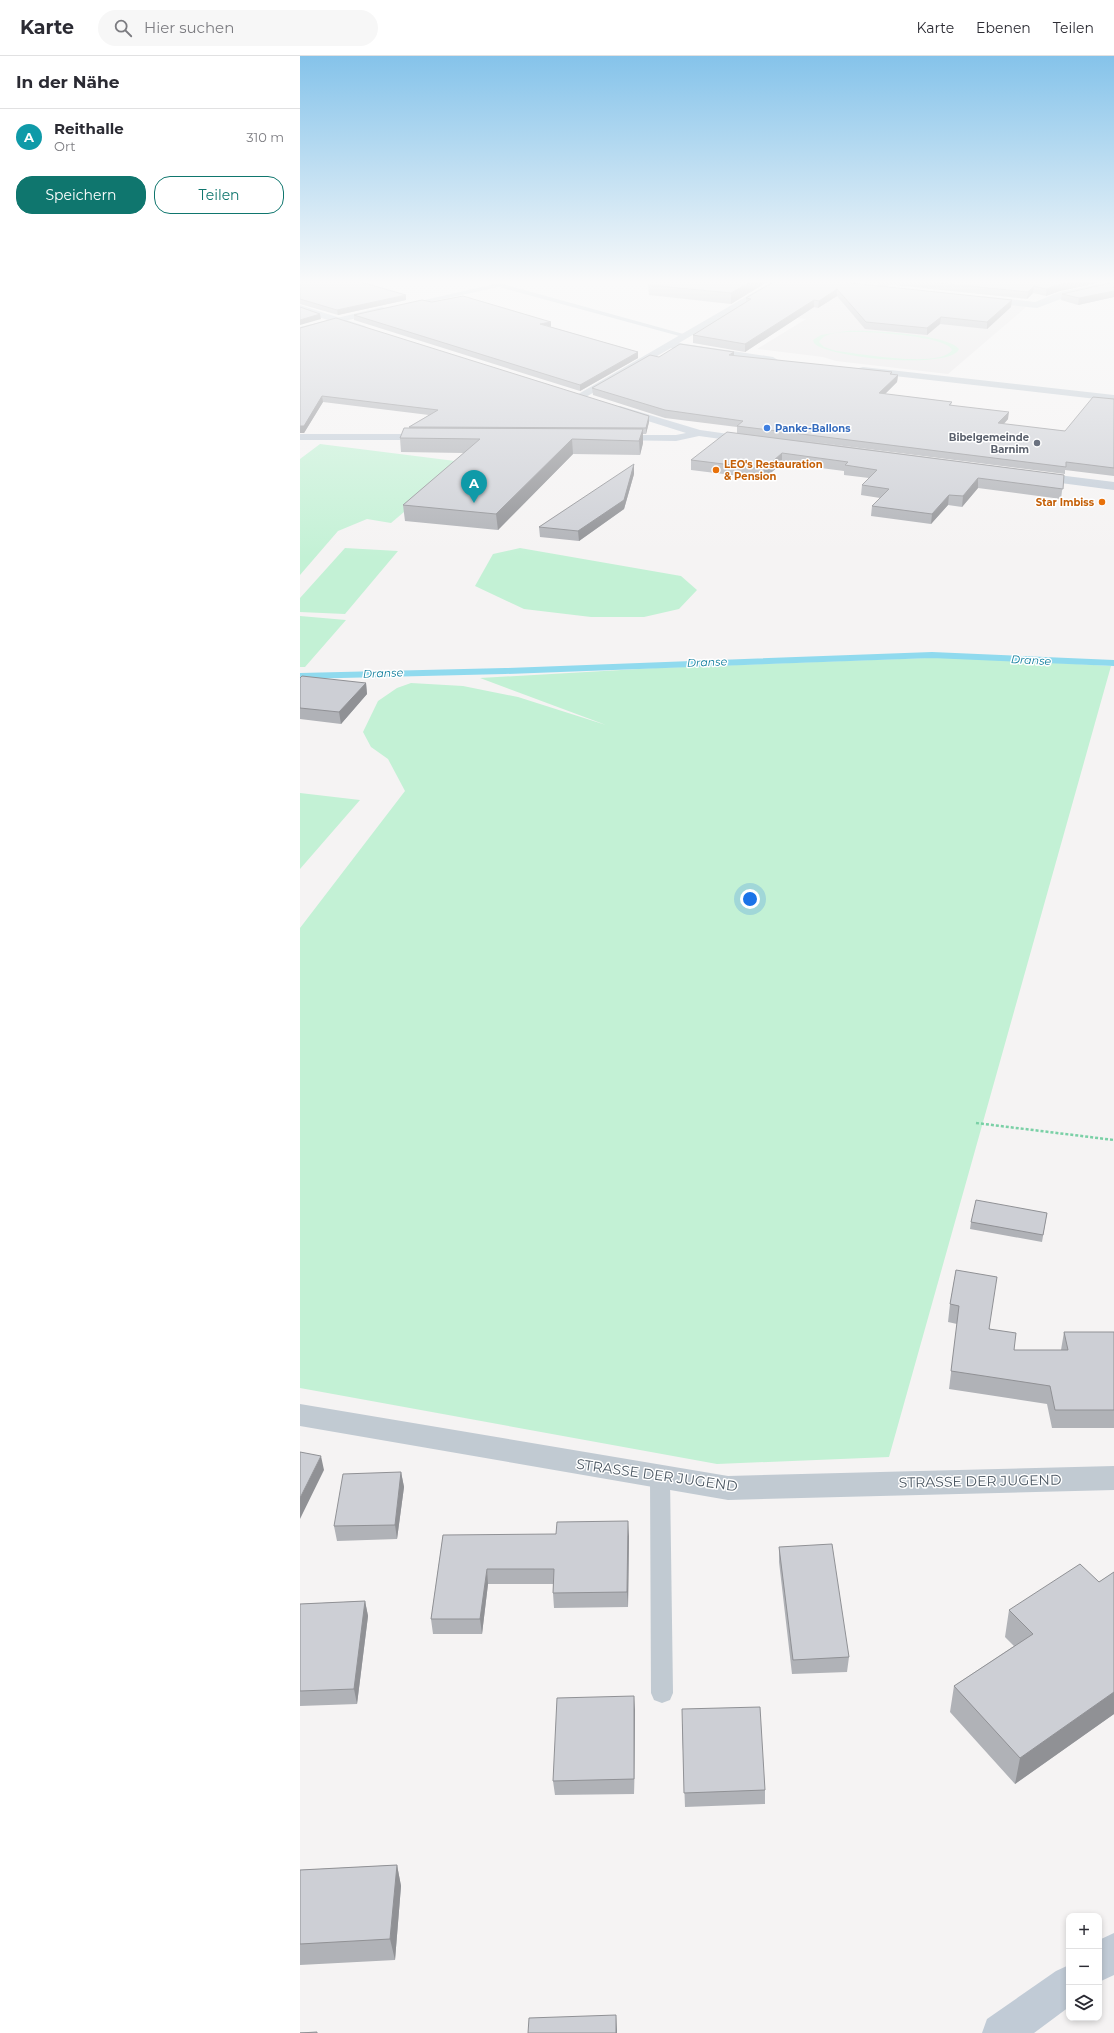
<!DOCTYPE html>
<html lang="de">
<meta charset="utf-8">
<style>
body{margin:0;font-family:Montserrat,sans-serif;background:#f7f7f7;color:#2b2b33}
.controls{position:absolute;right:12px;bottom:12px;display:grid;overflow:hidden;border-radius:8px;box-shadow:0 2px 6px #0003}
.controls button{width:36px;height:36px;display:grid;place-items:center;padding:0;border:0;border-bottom:1px solid #e1e1e2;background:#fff;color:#2b2b33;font:20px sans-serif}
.you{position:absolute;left:450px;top:843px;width:14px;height:14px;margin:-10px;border:3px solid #fff;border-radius:50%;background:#1a73e8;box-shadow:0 0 0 6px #1a73e833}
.badge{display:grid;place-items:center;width:26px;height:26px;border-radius:50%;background:#0f766e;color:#fff;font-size:13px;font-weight:700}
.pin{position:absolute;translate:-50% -33px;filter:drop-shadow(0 1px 2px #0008)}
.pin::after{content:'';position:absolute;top:21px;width:14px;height:12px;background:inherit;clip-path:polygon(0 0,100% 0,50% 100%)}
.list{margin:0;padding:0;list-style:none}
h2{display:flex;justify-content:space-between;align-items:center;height:52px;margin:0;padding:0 16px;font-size:17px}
h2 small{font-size:13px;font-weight:400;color:#7c7c81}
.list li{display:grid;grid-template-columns:26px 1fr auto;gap:12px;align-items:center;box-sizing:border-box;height:56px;padding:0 16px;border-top:1px solid #e1e1e2}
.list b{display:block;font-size:15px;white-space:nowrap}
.list p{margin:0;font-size:13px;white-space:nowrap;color:#7c7c81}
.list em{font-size:13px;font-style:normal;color:#7c7c81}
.actions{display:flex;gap:8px;padding:12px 16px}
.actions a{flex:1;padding:9px 0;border:1px solid #0f766e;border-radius:16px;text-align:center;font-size:14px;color:#0f766e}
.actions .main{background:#0f766e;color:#fff}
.icon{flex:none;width:22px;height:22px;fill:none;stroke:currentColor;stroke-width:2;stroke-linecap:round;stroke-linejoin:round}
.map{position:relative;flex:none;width:814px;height:1977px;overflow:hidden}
header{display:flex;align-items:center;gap:24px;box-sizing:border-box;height:56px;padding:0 20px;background:#fff;border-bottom:1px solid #e1e1e2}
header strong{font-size:19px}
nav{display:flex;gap:22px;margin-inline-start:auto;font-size:14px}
.search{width:280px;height:36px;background:#f7f7f7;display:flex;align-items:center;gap:10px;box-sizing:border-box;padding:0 14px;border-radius:22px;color:#7c7c81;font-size:15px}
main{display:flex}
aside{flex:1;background:#fff}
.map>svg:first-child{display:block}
.education{fill:#e6e4e5}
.green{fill:#c3f1d5;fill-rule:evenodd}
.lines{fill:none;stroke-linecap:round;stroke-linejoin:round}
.stream{stroke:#90daee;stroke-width:6}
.path{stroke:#7ad0a6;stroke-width:2.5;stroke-dasharray:3 2;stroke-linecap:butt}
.lane{fill:#c1cad2;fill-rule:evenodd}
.street{fill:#c1cad2;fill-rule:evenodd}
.secondary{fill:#c1cbd6;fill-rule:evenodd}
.wall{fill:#b0b2b7}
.shaded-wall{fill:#909195}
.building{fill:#cdcfd5;stroke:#909195}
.shop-dot{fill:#3f7fe0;stroke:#fff;stroke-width:1.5}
.worship-dot{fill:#6b7280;stroke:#fff;stroke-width:1.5}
.food-dot{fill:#e8710a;stroke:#fff;stroke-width:1.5}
.labels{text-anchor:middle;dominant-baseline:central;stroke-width:3;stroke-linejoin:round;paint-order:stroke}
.far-shop-label{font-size:10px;font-weight:bold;fill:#366cbe;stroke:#fff;text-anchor:start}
.far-worship-label{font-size:10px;font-weight:bold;fill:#5b616d;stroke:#fff;text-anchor:end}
.far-food-label{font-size:10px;font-weight:bold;fill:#c56008;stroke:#fff;text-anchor:start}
.far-water-label{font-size:11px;font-style:italic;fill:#0c7c9b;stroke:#fff}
.near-street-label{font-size:14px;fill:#4a5661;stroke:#fff}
</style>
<header>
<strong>Karte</strong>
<div class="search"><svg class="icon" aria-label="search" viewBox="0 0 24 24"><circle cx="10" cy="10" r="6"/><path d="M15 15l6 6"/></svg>Hier suchen</div>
<nav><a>Karte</a><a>Ebenen</a><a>Teilen</a></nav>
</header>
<main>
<aside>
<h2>In der Nähe<small></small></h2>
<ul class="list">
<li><span class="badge" style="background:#0f9aa8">A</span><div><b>Reithalle</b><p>Ort</p></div><em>310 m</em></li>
</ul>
<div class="actions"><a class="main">Speichern</a><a>Teilen</a></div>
</aside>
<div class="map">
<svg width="814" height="1977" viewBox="0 0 814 1977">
<rect width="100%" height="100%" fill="#f5f3f3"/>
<!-- education -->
<path class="education" d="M482 229 724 250 725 252 648 318 536 305 523 301 457 293 506 263 439 255Z"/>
<!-- green -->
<path class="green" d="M547 275C568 274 647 278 659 293 651 314 526 302 514 287L513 284 521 279ZM557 276C572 276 647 280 652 294 640 313 557 297 536 295L524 291 519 286C525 275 546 276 557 276Z
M20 388 163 406 91 467 67 463 38 475 0 519V403Z
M45 492 98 495 45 558 0 556V542Z
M220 492 381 520 397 534 379 553 344 561H291L224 553 175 530 193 498Z
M0 560 46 564 5 611H0Z
M654 601 811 610 589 1401 417 1408 0 1332V872L105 735 88 703 71 691 63 676 78 645 97 632 111 627 163 630 218 641 306 669 180 622 356 612Z
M0 737 60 744 0 813Z"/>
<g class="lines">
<!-- stream -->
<path class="stream" d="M0 620 205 615 632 599 814 607"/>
<!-- path -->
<path class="path" d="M676 1067 814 1084"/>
<!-- lane -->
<path class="lane" d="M199 227 387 279 388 280 383 281 199 231 110 250 107 248Z
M360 1414 367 1416 370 1422 373 1637 370 1644 362 1647 354 1644 351 1637 350 1422 353 1416Z"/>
<!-- street -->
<path class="street" d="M473 225H484L379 287 473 301 478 304 477 306H460L371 292 284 342 280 343 275 340Z
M583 225H594L582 234H576V230Z
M814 225V231L766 241 737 252 682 246 677 243 682 240 735 246 760 236Z
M82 251 85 252V256L21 270 0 277V271Z
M563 311 814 339V345L559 316 558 314 559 312Z
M0 1348 428 1420 814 1410V1434L428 1444 0 1370Z"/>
<!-- secondary -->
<path class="secondary" d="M0 249 65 270 67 272 65 274H59L0 255Z
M320 350 400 374 450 381 456 384 450 387 399 380 376 385 309 384 307 382 313 379H376L386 377 316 355 314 353Z
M0 378H131L137 381 131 384H0Z
M734 416 814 426V434L730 423 728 420 730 417Z
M814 1877V1919L799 1926V1884Z
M769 1909V1951L734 1977H682L687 1963 756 1915Z"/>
</g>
<!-- wall -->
<path class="wall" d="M0 225 106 244 38 259 0 248Z
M355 225H469L431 248 349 239 348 229Z
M475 225 711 251 687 273 640 268 627 279 565 273 537 240 518 252 514 251 445 296 393 287V279L446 246V242Z
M555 225H807L760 235 746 240 733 237 727 243Z
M814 226V241L778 249 761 244 762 238Z
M132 246 251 271 338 296V302L280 335 54 264V259Z
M0 272 349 360V366L346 378H343V387L340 399 273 398 198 474 105 465 103 449 164 397 101 396 100 382 109 372V371L129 359 23 346 4 377H0Z
M434 296V300L592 316V319H598L597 326 585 338 652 346 651 349 708 363 704 368 765 375 814 343V420L765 414V418L496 384 764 419 761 443 678 432 662 451 648 449 631 468 571 460 572 450 580 442 561 439 562 429 569 422 544 419V415L482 407 464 423 391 414V404L437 377V371L365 362 293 339 292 332 359 301Z
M334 418 324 453 279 485 240 481 239 471Z
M0 622 66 627 67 638 41 668 0 663Z
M747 1157 742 1186 670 1173 671 1166Z
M656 1214 690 1273 714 1294H761L764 1276H814V1372H752L747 1348 649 1333 657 1268 648 1266 650 1248Z
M101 1416 104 1431 97 1483 37 1485 34 1470Z
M143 1479 329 1480 328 1551 254 1552 253 1537V1528H188L182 1578H133L131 1563Z
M479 1491 549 1601 547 1616 492 1618 479 1506Z
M814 1516V1658L715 1728 650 1656 654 1630 714 1590 705 1581 709 1554 799 1526Z
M65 1545 68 1560 57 1648 0 1650V1548Z
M335 1654 334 1738 255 1739 253 1725Z
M382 1668 465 1734V1748L385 1751Z
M97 1809 101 1830 95 1904 0 1909V1814Z"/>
<!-- shaded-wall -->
<path class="shaded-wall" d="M452 225H469L431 248V237Z
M774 225H807L760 235 746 240V233L760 228Z
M734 230 733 237 727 243 728 236Z
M537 233V240L518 252 519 245Z
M814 235V241L778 249 779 242Z
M106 239V244L38 259 37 254Z
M514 244V251L445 296V288Z
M712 244 711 251 687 273V266Z
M20 258 21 263 0 269V264Z
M641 261 640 268 627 279V272Z
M251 266V271L240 268Z
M338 296V302L280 335V329Z
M434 296V303L429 299Z
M598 319 597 326 579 344V337Z
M22 340 23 346 4 377H0V370Z
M709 356 708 363 698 374V367Z
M349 360V366L346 378V372Z
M343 373V387L340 399 339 385Z
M272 383 273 398 198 474 196 458Z
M482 397V407L464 423V413Z
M334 408V418L324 453 279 485 278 475Z
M678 422V432L662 451 663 440Z
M649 439 648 449 631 468 632 458Z
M66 627 67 638 41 668 39 656Z
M21 1400 24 1414 0 1463V1442Z
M101 1416 104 1431 97 1483 95 1469Z
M328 1465 329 1480 328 1551 327 1536Z
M187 1513 188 1528 182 1578 180 1563Z
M65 1545 68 1560 57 1648 54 1633Z
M814 1636V1658L715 1728 720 1702Z
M334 1640 335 1654 334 1738Z
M97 1809 101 1830 95 1904 90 1883Z
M316 1959 317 1974V1977H316Z"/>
<!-- building -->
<path class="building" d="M0 225H57L106 239 37 254 0 243Z
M355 225H452L431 237 348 229Z
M475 225H532L712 244 687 266 641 261 627 272 566 266 537 233 519 245 514 244 445 288 393 279 451 243 446 242Z
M619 225H774L760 228 746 233 734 230 728 236Z
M814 226V235L779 242 762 238Z
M163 240 251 266 240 268 338 296 280 329 54 259 122 244 132 246Z
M0 251 20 258 0 264Z
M36 262 349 360 346 372 109 371 138 354 22 340 4 370H0V272Z
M380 288 434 296 429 299 592 316 590 318 598 319 579 337 652 346 649 349 709 356 698 367 765 375 793 341 814 343V412L766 406V411L437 370 443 365 365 354 292 332 350 299 359 301Z
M104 372 343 373 339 385 272 383 196 458 103 449 180 383 100 382Z
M427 376 764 419 763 433 678 422 663 440 649 439 632 458 572 450 589 433 562 429 577 414 545 409 548 406 482 397 464 413 391 404Z
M334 408 324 444 278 475 239 471Z
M2 620 66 627 39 656 0 652V622Z
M676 1144 747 1157 743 1179 671 1166Z
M656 1214 697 1221 689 1273 716 1277 714 1294H768L764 1276H814V1354H755L750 1330 651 1315 659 1250 650 1248Z
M0 1396 21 1400 0 1442Z
M101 1416 95 1469 34 1470 43 1418Z
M328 1465 327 1536 253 1537 254 1513H187L180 1563H131L143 1479 256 1478 257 1466Z
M532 1488 549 1601 493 1604 479 1491Z
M780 1508 799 1526 814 1516V1636L720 1702 654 1630 733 1578 709 1554Z
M65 1545 54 1633 0 1635V1548Z
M334 1640V1723L253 1725 257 1642Z
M460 1651 465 1734 384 1737 382 1653Z
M97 1809 90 1883 0 1888V1814Z
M316 1959V1977H228L229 1962Z
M17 1976V1977H0Z"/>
<!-- sky -->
<linearGradient id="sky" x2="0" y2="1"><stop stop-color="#85c3ea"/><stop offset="0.45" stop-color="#fafafa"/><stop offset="1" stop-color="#fafafa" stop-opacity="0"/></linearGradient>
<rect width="814" height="502" fill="url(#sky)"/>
<!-- markers -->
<circle class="shop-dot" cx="467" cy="372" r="4"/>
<circle class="worship-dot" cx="737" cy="387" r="4"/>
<g class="food-dot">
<circle cx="416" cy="414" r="4"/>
<circle cx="802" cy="446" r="4"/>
</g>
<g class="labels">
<!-- far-shop labels -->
<g class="far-shop-label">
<text x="475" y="372">Panke-Ballons</text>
</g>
<!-- far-worship labels -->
<g class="far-worship-label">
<text x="729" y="381">Bibelgemeinde<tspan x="729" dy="12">Barnim</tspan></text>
</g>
<!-- far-food labels -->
<g class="far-food-label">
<text x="424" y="408">LEO's Restauration<tspan x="424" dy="12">&amp; Pension</tspan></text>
<text x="794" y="446" text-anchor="end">Star Imbiss</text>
</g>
<!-- far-water labels -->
<g class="far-water-label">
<text transform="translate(731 604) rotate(3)">Dranse</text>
<text transform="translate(407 606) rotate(-2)">Dranse</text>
<text transform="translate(83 617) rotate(-2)">Dranse</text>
</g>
<!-- near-street labels -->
<g class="near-street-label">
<text transform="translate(357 1419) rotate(8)">STRASSE DER JUGEND</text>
<text transform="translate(680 1425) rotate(-1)">STRASSE DER JUGEND</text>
</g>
</g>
</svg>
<div class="controls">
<button>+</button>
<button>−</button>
<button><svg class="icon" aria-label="layers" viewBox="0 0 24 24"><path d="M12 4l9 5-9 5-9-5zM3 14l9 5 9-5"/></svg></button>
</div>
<div class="you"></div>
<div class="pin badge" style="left:174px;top:447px;background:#0f9aa8">A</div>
</div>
</main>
